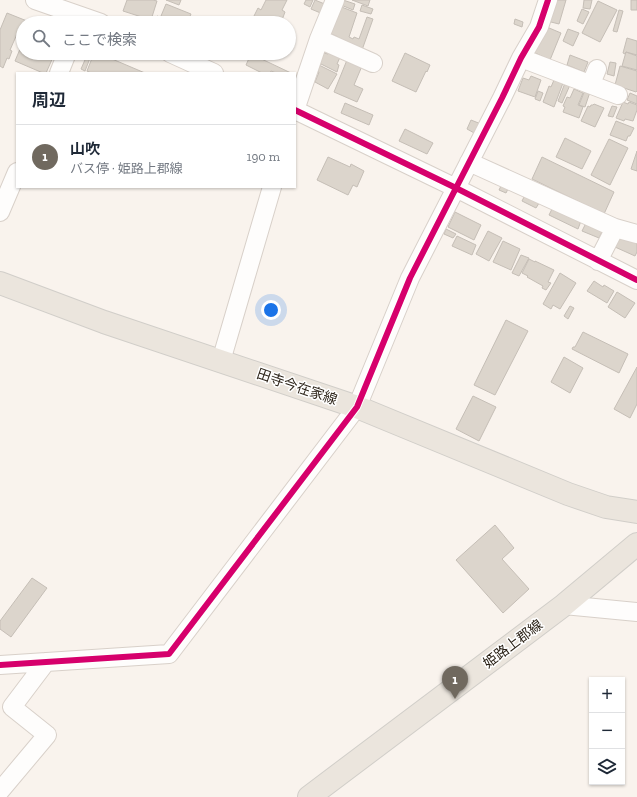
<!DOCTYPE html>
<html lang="ja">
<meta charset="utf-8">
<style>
body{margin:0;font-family:"Zilla Slab","Noto Sans JP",serif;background:#f6f6f7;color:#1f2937}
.controls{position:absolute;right:12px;bottom:12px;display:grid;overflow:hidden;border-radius:0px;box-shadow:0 1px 3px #0004}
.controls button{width:36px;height:36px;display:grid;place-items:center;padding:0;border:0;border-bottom:1px solid #e0e1e3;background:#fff;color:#1f2937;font:20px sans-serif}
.you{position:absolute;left:271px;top:310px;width:14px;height:14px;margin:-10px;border:3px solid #fff;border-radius:50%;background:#1a73e8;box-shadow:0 0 0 6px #1a73e833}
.badge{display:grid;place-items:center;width:26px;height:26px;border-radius:50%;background:#70695f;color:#fff;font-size:13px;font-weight:700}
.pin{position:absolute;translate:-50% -33px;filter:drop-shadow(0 1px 2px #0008)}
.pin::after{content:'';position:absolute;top:21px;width:14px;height:12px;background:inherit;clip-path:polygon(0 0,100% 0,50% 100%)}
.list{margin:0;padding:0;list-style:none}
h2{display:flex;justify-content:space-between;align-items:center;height:52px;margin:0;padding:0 16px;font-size:17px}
h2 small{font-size:13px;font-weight:400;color:#747a83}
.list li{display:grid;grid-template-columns:26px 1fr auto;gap:12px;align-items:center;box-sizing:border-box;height:64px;padding:0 16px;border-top:1px solid #e0e1e3}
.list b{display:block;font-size:15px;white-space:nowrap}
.list p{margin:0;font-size:13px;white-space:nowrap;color:#747a83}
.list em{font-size:13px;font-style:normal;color:#747a83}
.icon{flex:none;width:22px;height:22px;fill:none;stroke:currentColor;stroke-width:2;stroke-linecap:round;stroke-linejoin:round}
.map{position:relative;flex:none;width:637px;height:797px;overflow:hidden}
.search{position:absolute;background:#fff;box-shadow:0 1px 3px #0004;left:16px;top:16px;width:280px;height:44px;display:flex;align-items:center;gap:10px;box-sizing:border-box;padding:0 14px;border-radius:22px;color:#747a83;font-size:15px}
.panel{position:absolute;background:#fff;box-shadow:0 1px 3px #0004;left:16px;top:72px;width:280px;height:116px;border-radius:0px}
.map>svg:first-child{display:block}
.building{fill:#dcd5cc;stroke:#c5beb6}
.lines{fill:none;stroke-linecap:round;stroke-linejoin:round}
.minor-casing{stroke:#d8d0c9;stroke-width:20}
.major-casing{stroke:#d1cec9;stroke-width:24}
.minor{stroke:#fefdfc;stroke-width:18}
.major{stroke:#ebe5dd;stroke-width:22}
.cycleway-casing{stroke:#fff;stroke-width:8}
.cycleway{stroke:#d6006c;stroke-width:6}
.labels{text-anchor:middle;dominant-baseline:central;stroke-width:3;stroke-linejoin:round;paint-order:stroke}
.street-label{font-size:14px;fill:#271e13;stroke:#fff}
</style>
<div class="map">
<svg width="637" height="797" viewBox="0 0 637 797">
<rect width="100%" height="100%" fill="#f9f3ed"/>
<!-- building -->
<path class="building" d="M127 0H153L157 1 151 20 123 11Z
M166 0H181L179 5Z
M266 0H287L282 10 285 12 282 20 279 19 277 23H264L253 18 258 8 261 10Z
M306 0H313L310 7 304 4Z
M315 0 327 5 323 14 311 9Z
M343 0 355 4 353 10 341 5Z
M352 0H370L368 6Z
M553 0H566L559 24 547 21Z
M584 0H592L590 9 583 8Z
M631 0H637V10H631Z
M598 1 617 10 600 42 582 33Z
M166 4 191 14 187 23H165L166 19 161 16Z
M362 5 373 9 371 14 360 11Z
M339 6 357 13 349 37 353 39 354 37 359 39 367 17 373 19 362 50 338 39V37L329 33Z
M582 9 589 12 583 24 577 21Z
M619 10 623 11 617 32 613 31Z
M7 13 27 21 26 23H23V30L21 35 17 34 10 50 12 51 9 59 7 58 3 68 0 66V30Z
M157 16 163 18 161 23H154Z
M515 19 523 22 522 27 514 24Z
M542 25 561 33 550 60 531 51Z
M568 29 579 33 573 46 563 41Z
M627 38 637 41V55L626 52 625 54 623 53Z
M23 42V53H49L54 55 46 73H43L15 61Z
M330 50 341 55 337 64 339 65 337 72 319 63 324 53 328 54Z
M626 52 637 56V70L622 66Z
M88 53H92L85 71 81 69Z
M94 53H98L145 73H91L87 71Z
M405 53 430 65 427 72 426 71 416 92 392 81Z
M251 54 291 73H276L271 71 270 73H262L246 65Z
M570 55 588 62 584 72 567 65Z
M347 60 362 66 354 85 363 89 357 102 334 92Z
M610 62 616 63 614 76 607 74Z
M319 65 337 74 328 89 315 82 319 72 316 71Z
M620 66 637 71V91L636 92 615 85Z
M531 76 541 80 535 97 518 91 523 78 529 80Z
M554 80 563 83 554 107 543 102 549 86 551 87Z
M565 83 570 85 562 103 558 101Z
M574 89 583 93 578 105 583 107 579 118 563 112 565 107 563 106 567 97 570 98Z
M585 90 590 92 585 107 579 105Z
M538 91 543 93 540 101 535 99Z
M630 93 637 96V104L627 100Z
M623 102 628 104 629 102 637 105V110L633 121 625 119 624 121 616 118Z
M345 103 373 115 369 125 341 113Z
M594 104 604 108 595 127 581 121 588 106 590 107 591 105H593Z
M612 106 617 107 613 117 608 116Z
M471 120 481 124 476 134 467 129Z
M616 121 634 128 630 136H628L626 141 610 135Z
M405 129 433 143 427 154 399 141Z
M565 138 591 151 582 169 556 157Z
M609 139 628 148 610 185 591 175Z
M637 151V171L631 169Z
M328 157 350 167 351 164 364 171 357 187 353 185 348 195 317 180Z
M542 157 614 192 604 214 532 179Z
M502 184 509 187 506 193 499 190Z
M526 193 541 200 536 208 522 201Z
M553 207 581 221 578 229 549 215Z
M455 212 481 225 474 240 448 227Z
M587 221 604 228 599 238 582 231Z
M446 229 456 234 453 238 444 234Z
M488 231 502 238 489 261 476 254Z
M620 235 636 243 637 241V252L635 256 615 247Z
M457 236 476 245 472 255 452 246Z
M503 241 520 249 511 270 493 262Z
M521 255 529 258 519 276 512 273Z
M529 259 535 262V261L554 270 548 282 551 283 546 290 542 288 543 286 527 277 528 276 522 273Z
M560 273 576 283 560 309 553 305 551 309 543 304Z
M594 281 603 287 604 285 614 291 607 303 587 291Z
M617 292 635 303 625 318 608 307Z
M570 306 574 308 568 319 564 316Z
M506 320 528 331 495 395 474 385Z
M583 332 628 354 619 373 572 349 573 347H575Z
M564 357 583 368 570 393 551 382Z
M637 367V404L630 418 614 409Z
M473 396 496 407 479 441 456 429Z
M495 525 514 548 502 559 529 589 503 613 456 560Z
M32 578 47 588 11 637 0 629V621Z"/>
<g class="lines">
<defs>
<path id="minor" d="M35 0 101 23
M319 39 373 63
M170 53 214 73
M521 58 618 95
M59 73 67 53
M591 84 597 69
M295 110 456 188 637 280
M295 110 319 39 335 0
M469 162 615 228 637 234
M0 212 17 172
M598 261 615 228
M221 361 272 187
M564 605 637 612
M0 665 169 654 357 407 410 278 502 98 521 58 539 27 548 0
M0 791 47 735 12 707 46 662"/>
<path id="major" d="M0 283 104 322 357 407 568 494 606 507 637 512
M309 797 564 605 637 544"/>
</defs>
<!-- minor casing -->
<use href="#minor" class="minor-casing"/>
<!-- major casing -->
<use href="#major" class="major-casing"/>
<!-- minor -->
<use href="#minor" class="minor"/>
<!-- major -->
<use href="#major" class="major"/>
<defs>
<path id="cycleway" d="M295 110 456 188 637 280
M0 665 169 654 357 407 410 278 502 98 521 58 539 27 548 0"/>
</defs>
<!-- cycleway casing -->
<use href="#cycleway" class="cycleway-casing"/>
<!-- cycleway -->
<use href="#cycleway" class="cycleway"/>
</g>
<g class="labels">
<!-- street labels -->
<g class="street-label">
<text transform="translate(297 387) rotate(19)">田寺今在家線</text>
<text transform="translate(513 644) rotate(-37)">姫路上郡線</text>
</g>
</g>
</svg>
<div class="controls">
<button>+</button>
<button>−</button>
<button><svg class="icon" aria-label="layers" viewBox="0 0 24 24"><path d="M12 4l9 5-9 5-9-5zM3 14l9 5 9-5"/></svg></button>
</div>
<div class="you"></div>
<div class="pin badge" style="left:455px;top:699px">1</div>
<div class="search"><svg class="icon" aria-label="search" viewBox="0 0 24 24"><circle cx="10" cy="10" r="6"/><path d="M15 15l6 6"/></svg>ここで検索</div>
<section class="panel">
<h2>周辺<small></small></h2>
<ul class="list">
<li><span class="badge">1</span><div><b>山吹</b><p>バス停 · 姫路上郡線</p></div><em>190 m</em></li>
</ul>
</section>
</div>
